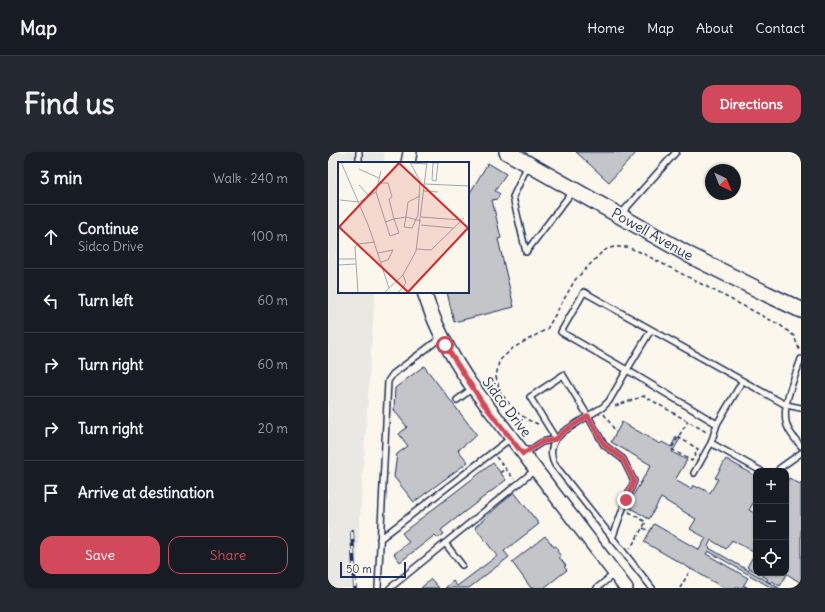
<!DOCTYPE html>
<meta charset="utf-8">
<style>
body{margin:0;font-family:Delius,sans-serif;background:#242831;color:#f1f3f6}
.controls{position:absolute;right:12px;bottom:12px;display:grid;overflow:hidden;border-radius:8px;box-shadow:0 1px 3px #0004}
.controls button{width:36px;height:36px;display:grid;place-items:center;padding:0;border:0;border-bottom:1px solid #363941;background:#171b24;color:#f1f3f6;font:20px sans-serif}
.compass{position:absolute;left:377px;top:12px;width:36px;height:36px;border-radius:50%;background:#171b24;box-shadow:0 1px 3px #0004;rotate:137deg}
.scale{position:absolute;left:12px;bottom:10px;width:66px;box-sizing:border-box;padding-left:4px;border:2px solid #1b2f5e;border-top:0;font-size:11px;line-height:14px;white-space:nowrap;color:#1b2f5e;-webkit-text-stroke:3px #fbf7ec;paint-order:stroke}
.stop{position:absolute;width:12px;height:12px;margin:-9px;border:3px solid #d1495b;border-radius:50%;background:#fff}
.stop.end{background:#d1495b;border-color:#fff;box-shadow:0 1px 4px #0008}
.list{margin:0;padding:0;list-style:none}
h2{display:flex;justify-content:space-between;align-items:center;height:52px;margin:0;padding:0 16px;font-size:17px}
h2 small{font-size:13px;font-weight:400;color:#9ea1a6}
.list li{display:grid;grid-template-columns:26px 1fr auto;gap:12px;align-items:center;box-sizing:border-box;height:64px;padding:0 16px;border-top:1px solid #363941}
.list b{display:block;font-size:15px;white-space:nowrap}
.list p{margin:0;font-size:13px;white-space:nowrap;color:#9ea1a6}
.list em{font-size:13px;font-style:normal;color:#9ea1a6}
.actions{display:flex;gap:8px;padding:12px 16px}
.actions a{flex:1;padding:9px 0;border:1px solid #d1495b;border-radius:12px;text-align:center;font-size:14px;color:#d1495b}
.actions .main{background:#d1495b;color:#fff}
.icon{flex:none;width:22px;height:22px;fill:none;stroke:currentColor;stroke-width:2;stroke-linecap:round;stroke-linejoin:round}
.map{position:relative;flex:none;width:473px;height:436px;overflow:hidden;border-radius:12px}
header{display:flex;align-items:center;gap:24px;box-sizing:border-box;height:56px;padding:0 20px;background:#171b24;border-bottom:1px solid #363941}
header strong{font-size:19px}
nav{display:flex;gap:22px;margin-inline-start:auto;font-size:14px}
.intro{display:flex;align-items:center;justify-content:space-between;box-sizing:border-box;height:96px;padding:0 24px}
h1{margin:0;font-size:28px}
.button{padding:10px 18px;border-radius:12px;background:#d1495b;color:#fff;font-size:14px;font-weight:700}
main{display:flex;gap:24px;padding:0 24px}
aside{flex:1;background:#171b24;border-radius:12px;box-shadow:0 1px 3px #0004}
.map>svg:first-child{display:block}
.built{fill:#eae8e2}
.building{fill:#c3c5c9;stroke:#1b2f5e}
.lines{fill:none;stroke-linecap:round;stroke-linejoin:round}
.service-casing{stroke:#1b2f5e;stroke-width:8}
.tertiary-casing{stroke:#1b2f5e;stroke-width:16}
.secondary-casing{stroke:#1b2f5e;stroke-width:18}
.path{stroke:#1b2f5e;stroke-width:1.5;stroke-dasharray:4 3;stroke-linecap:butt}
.service{stroke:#fbf7ec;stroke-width:5}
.tertiary{stroke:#fbf7ec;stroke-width:13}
.secondary{stroke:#fbf7ec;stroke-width:15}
.rail-casing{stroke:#1b2f5e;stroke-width:4}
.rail{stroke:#fbf7ec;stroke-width:2.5;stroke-dasharray:8;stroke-linecap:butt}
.route{stroke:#d1495b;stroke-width:5}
.labels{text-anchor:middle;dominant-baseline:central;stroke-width:4;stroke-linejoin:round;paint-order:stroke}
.street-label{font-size:14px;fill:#1b2f5e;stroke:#fbf7ec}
.inset-road{fill:none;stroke:#a1a7b3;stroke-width:1}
.view{fill:#d62828;fill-opacity:0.15;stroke:#d62828;stroke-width:2}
.inset-edge{fill:none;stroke:#1b2f5e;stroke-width:2}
</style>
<header>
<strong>Map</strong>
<nav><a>Home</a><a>Map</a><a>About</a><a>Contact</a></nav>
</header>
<div class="intro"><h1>Find us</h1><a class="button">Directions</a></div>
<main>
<aside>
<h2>3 min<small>Walk · 240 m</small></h2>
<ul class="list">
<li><svg class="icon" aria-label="ahead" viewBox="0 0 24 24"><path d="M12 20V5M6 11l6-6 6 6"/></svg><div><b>Continue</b><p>Sidco Drive</p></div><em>100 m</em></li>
<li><svg class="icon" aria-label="left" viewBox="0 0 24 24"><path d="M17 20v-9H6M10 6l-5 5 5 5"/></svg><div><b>Turn left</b></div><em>60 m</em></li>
<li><svg class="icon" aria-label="right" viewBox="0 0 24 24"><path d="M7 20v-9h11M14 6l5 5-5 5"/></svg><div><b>Turn right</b></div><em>60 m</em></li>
<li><svg class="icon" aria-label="right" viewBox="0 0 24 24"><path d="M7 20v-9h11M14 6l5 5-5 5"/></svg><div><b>Turn right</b></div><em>20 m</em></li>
<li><svg class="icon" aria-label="arrive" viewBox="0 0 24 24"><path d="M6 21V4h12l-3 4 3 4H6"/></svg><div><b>Arrive at destination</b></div></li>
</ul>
<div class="actions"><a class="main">Save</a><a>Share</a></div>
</aside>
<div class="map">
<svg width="473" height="436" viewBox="0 0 473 436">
<rect width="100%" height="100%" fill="#fbf7ec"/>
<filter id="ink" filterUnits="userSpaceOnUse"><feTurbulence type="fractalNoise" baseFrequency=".025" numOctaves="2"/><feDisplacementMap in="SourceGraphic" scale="8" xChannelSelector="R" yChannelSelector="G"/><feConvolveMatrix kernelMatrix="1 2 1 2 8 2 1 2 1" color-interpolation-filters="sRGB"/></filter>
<g filter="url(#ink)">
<!-- built -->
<path class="built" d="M0 0H56V11H11V140H47L30 396 28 436H0Z"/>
<!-- building -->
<path class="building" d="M248 0H309L281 30Z
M160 11 178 22 167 39 172 42 169 47 164 48 173 86 170 87 186 155 126 170 119 140H140V44Z
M96 214 149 283 130 298 140 310 86 350 66 325 69 302 80 294 71 282 79 275 66 258 67 236Z
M294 270 332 292 334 290 343 295 348 285 352 287 344 300 359 308 347 328 363 337 365 333 370 336 371 335 382 341 390 327 387 326 398 307 428 324V346L421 358 428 362V420L419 415 427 401 404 388 398 397 383 388 380 394 382 395 381 396 451 436H444L380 399 378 402 420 426 414 436H396L316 390 326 372 371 398 378 386 362 377 368 367 333 346 321 367 299 354 323 313 283 290Z
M165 311 178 328 113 378 116 382 110 386 107 383 72 410 66 402 81 390 74 381Z
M461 326 472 332 473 330V431L459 422 452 434 444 429 442 431 438 429 440 427 430 421H458V391L459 392 461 390 458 388V331Z
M186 340 211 372 176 399 181 405 141 436H117L125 429 129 434 169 404 147 375Z
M217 384 226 395 228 394 230 397 229 399 233 404 231 405 238 414 236 415 239 418 216 436H203L184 410Z
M103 427 111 436H93Z"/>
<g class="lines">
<defs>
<path id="service" d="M31 11V0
M200 13 185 45 198 100 244 40
M293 62 348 0
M323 178 299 218 389 272 383 291 433 319
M473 207C467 226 451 257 460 276 463 283 468 288 473 294
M129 248 145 236
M458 253 473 256
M389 272 414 230
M196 302 214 290 228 287 235 280 260 264 276 293 295 307 306 329 298 348 284 387
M450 319 452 316 473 301
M366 321 383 291
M52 387 183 286
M117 391 134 413
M50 436 60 229 65 222 114 185
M62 436 207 318
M269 436 286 422
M324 436 227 313C222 304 222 296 228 287L202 245 235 223 260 264 275 255 281 249 299 218 233 180 256 140 458 253"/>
<path id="tertiary" d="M80 11 82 0
M96 140C107 174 121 200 141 230L298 436"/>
<g id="secondary">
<path id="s1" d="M179 0 363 104 439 142 473 158"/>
</g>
</defs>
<!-- service casing -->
<use href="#service" class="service-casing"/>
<!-- tertiary casing -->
<use href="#tertiary" class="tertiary-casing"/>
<!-- secondary casing -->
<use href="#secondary" class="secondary-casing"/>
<!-- path -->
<path class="path" d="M287 254 316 244 380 281
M276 262 288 280
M210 272 200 268 190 261 183 254 172 240 168 225 171 209 185 196 219 177 247 128 273 101 279 97 286 95H299L312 100 452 173 466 184 471 197 473 198
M350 285 370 297 364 309 343 297 360 269
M168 305 186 327
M172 321 178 316
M301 360 318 370 302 397
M315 376 322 379
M416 434 420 436
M352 436 363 417"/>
<!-- service -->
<use href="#service" class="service"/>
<!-- tertiary -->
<use href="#tertiary" class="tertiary"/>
<!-- secondary -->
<use href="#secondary" class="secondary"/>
<defs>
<path id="rail" d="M24 379 27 436"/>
</defs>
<!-- rail casing -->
<use href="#rail" class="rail-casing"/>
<!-- rail -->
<use href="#rail" class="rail"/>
</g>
</g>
<g class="lines" filter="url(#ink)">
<!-- route -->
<path class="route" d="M117 193 154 250 195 302 214 290 228 287 235 280 260 264 276 293 295 307 306 329 298 348"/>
</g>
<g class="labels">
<!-- street labels -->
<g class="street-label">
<text stroke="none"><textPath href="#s1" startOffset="167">Powell Avenue</textPath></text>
<text transform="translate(179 255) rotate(53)">Sidco Drive</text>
</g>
</g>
<!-- overview -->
<g transform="translate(10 10)">
<rect width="131" height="131" fill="#fbf7ec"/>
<path class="inset-road" d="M3 0 31 65 51 126 46 131M72 1 88 2M95 1H100L98 19 94 18 95 1V0M21 7 41 16M41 21H50L54 35 51 37 56 57 47 60M87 22 131 24M21 23 31 34M86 29 100 30M38 30 52 74 61 71 56 57 68 55 66 65 74 66 80 53 82 19 72 0M82 34 70 40 68 55 83 59M2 38 21 40 38 30 43 9M83 55 123 58M83 63 115 66M79 87 93 88 126 56M40 91 55 88 50 98 43 100M0 97H17M0 103 18 102M51 126 65 113 78 89 89 0M20 131 17 85 20 82 37 80M60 131 68 121 65 113"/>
<path class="view" d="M61 1 130 66 70 130 1 65Z"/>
<rect width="131" height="131" class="inset-edge"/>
</g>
</svg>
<div class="controls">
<button>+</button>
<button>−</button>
<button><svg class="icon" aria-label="locate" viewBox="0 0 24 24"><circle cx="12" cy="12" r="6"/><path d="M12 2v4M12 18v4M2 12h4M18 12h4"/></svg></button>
</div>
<svg class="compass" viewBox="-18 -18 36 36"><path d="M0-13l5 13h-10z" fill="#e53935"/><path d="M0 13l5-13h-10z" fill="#9ea1a6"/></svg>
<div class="scale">50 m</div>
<div class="stop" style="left:117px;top:193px"></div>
<div class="stop end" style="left:298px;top:348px"></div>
</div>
</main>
